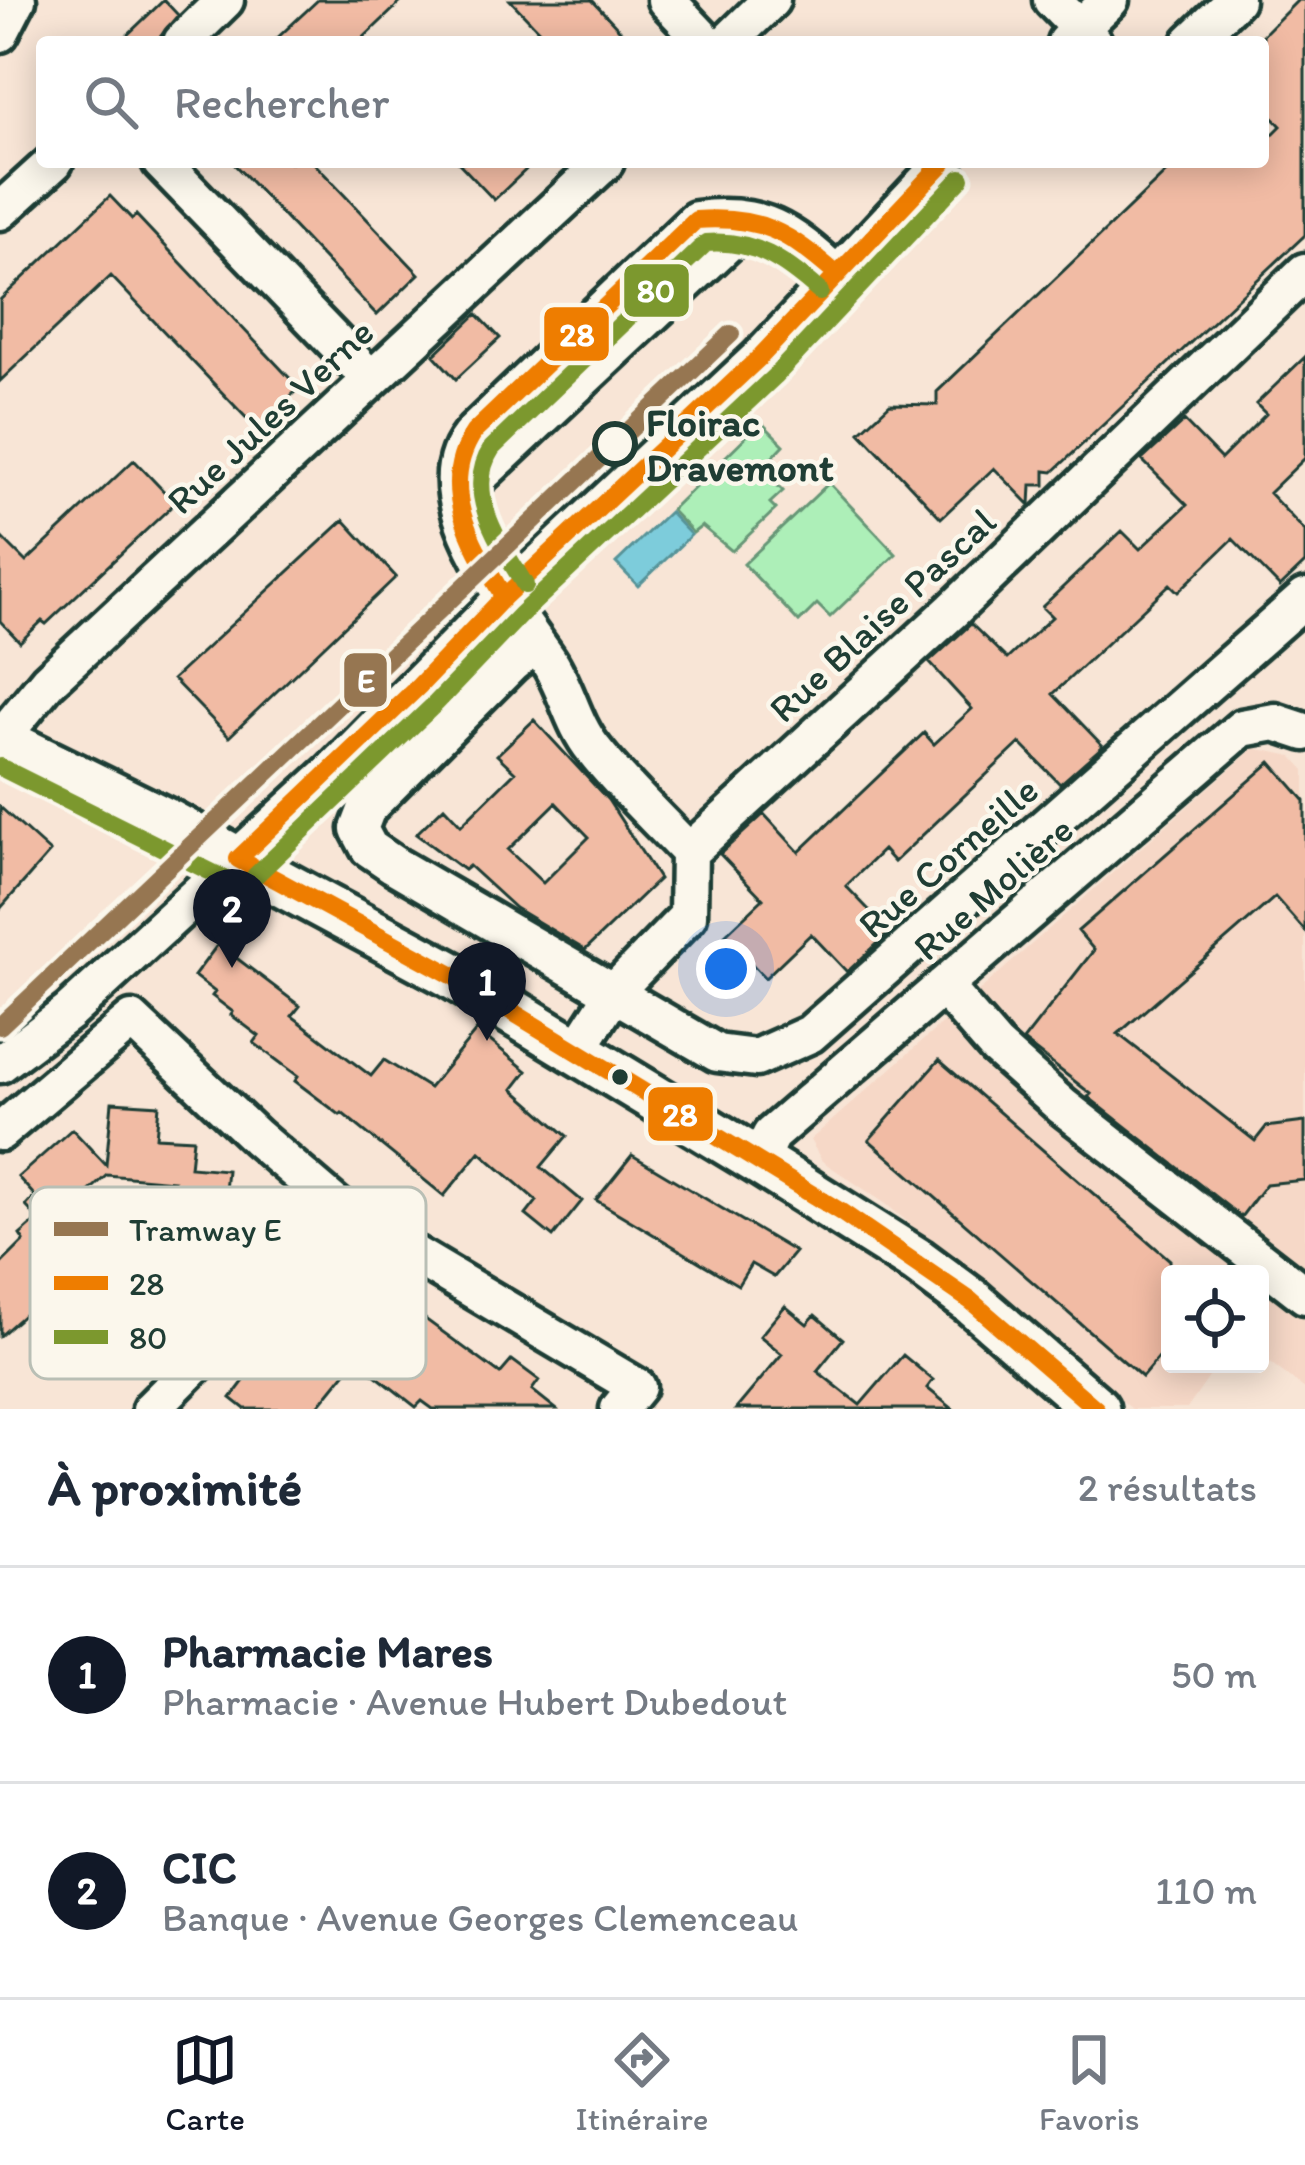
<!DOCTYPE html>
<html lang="fr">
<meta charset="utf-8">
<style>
body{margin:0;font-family:Itim,sans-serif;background:#f6f6f7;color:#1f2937}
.controls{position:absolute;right:36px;bottom:36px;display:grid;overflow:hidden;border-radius:12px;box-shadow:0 6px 30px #0003}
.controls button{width:108px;height:108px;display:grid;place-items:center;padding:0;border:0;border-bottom:3px solid #e0e1e3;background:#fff;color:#1f2937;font:60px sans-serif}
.you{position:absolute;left:726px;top:969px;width:42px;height:42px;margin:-30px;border:9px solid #fff;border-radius:50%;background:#1a73e8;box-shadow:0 0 0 18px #1a73e833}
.badge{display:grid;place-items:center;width:78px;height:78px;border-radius:50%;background:#111827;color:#fff;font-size:39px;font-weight:700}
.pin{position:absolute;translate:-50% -99px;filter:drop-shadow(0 3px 6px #0008)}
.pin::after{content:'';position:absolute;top:63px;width:42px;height:36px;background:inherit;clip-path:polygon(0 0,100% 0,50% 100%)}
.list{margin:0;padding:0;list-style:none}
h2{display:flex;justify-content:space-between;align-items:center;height:156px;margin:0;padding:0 48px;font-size:51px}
h2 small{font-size:39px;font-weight:400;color:#747a83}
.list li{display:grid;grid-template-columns:78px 1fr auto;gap:36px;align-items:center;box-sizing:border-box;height:216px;padding:0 48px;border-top:3px solid #e0e1e3}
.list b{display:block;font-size:45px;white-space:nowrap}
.list p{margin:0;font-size:39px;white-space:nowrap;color:#747a83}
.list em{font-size:39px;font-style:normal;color:#747a83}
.icon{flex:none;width:66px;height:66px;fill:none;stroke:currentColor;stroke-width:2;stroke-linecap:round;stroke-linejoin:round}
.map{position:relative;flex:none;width:1305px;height:1409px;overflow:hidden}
.search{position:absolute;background:#fff;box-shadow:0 6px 30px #0003;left:36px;right:36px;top:36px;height:132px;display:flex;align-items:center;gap:30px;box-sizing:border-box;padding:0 42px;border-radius:12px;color:#747a83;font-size:45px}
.sheet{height:588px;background:#fff}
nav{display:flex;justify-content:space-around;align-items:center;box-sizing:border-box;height:168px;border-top:3px solid #e0e1e3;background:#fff;font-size:33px;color:#747a83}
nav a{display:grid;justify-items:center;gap:6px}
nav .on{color:#111827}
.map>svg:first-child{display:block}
.built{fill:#f6d8c7}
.green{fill:#adefb8;stroke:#669676;stroke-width:3}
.water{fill:#7dccdb;stroke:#579398;stroke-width:3}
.building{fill:#f1bba4;stroke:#1f3d34;stroke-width:3;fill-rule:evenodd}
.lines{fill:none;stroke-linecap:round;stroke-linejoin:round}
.minor-casing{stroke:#1f3d34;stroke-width:45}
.major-casing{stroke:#1f3d34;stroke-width:54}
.minor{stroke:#fbf7ec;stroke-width:36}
.major{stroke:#fbf7ec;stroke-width:45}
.bus-1-casing{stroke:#fbf7ec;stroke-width:27}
.bus-2-casing{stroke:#fbf7ec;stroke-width:27}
.bus-1{stroke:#ee7d00;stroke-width:18}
.bus-2{stroke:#7c982e;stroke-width:18}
.tram-1-casing{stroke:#fbf7ec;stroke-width:27}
.tram-1{stroke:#967651;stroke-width:18}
.stop-dot{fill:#fbf7ec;stroke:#1f3d34;stroke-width:6}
.bus-dot{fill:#1f3d34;stroke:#fbf7ec;stroke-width:4.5}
.labels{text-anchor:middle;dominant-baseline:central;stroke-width:9;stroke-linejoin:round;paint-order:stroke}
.street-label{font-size:39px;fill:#1f3d34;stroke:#fbf7ec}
.stop-label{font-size:39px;font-weight:bold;fill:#1f3d34;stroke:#fbf7ec;text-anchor:start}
.key{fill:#fbf7ec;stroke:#b9bfb5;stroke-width:3}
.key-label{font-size:33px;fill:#1f3d34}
.line-badge{stroke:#fbf7ec;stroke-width:4.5}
.badge-label{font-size:33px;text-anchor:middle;font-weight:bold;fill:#fff}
</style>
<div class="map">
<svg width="1305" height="1409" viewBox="0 0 1305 1409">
<rect width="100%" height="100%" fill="#f8e5d6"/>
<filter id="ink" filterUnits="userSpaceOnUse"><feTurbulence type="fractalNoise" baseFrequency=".00833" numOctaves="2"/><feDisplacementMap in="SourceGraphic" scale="24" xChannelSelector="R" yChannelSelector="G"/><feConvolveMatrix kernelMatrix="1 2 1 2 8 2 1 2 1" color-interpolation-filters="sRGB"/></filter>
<g filter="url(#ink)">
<!-- built -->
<path class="built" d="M1254 748 1292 756 1305 770V1389L1260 1355V1274H1170V1364H1218L1187 1409H1132L886 1204 822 1161 810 1140Z"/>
<!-- green -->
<path class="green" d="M761 422 784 445 769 461 780 473 773 481 783 491 770 503 776 509 732 551 702 526 693 533 671 510Z
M829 483 896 554 830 617 817 604 799 622 744 564Z"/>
<!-- water -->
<path class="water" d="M669 512 691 535 638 586 616 563Z"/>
<!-- building -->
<path class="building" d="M164 0 178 15 156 42H120Z
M318 0H403L359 42H273Z
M510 0H592L631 42H550Z
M1298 0H1305V235L1053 472 1045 471V485H1031L1030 505 994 468 941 518 860 432 890 404 937 405V392L1177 162H1263V144L1281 126 1263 107V35Z
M232 162H313L419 274 377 315Z
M458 162H534L494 200Z
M110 196 132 219 136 215 299 388 257 429 111 276 0 381V300Z
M477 314 500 338 456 379 434 355Z
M1305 357V458L1269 493 1305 531V563L1280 587 1233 539 1178 592 1170 584 1053 694 1103 746 1060 784 1020 743 894 862 883 850 846 886 890 932 864 956 847 972 811 934 765 978 725 935 763 899 720 854 764 814 799 852 924 733 934 744 972 709 929 662 971 624 1007 659 1052 617 1042 607 1122 531 1140 549 1187 505 1142 460 1184 421 1221 459 1266 414 1256 404Z
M134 460 175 503 46 624 42 621 20 642 0 621V536L26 562Z
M344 520 396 577 229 737 173 679Z
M534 720 608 800 659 879 585 950 515 908 469 866 464 870 416 834 444 807 461 825 515 772 497 755ZM556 803 589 837 543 883 508 850Z
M1271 762 1305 801V931L1275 897 1118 1034 1255 1141 1266 1127 1305 1122V1180L1266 1184 1241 1217 1088 1097 1091 1094 1023 1041 1094 950 1078 931Z
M0 807 50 852 0 909Z
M218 944 300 1006 292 1016 371 1076 384 1060 429 1088 477 1030 527 1071 513 1089 567 1136 541 1167 582 1201 553 1237 526 1215 537 1201 480 1152 444 1196 342 1113 340 1115 295 1081 298 1076 254 1043 259 1036 231 1015 233 1012 212 996 215 992 194 976Z
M939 1060 1170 1260V1344L1142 1377 869 1140Z
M112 1102 159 1105 156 1137 193 1139 190 1167 227 1170 218 1262 181 1259 179 1288 142 1285 139 1315 93 1312 97 1266 131 1268 134 1240 169 1243 174 1181 107 1175 58 1220 72 1236 44 1263 80 1265 0 1336V1265L24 1241 20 1235 38 1219 26 1206 35 1196 18 1177 72 1129 106 1165Z
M632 1155 795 1252 774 1277 751 1264 738 1285 596 1200Z
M351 1273 412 1320 417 1313 500 1374 512 1360 539 1380 532 1390 556 1409H433L422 1401 416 1407 361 1364 359 1367 353 1363 316 1409H245L231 1398 259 1361 265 1365 300 1320 310 1328Z
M785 1306 807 1324 815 1315 843 1339 817 1371 860 1405 903 1355 933 1380 927 1388 953 1409H736L782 1354 760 1336Z"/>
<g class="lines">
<defs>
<path id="minor" d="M666 0 706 42
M1052 0 1093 42
M0 33 17 0
M182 42 225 0
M728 42 771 0
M1066 42 1110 0
M1191 42 1235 0
M161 162 370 378
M0 211 54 162
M458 496 751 221
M536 644 511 664 367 808 359 829 369 848 394 865 717 1053 756 1058 810 1034 1305 598
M3 742 11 726 48 681 605 162
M689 852C657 818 622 786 594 750 572 723 567 689 548 660 512 607 416 494 474 432L696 220C763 211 789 232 836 274
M943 986 996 1047 1062 1106 1305 1295
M576 1052 615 991 688 916 689 852 953 610 1305 272
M0 1064 69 1012 331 772 504 597 759 358 944 162
M0 1132 132 1020 256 1137 346 1214
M758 1161 771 1135 1242 728 1275 722 1305 732
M151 1409 346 1214 637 1387 619 1409"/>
<path id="major" d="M0 740 171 824 450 974 758 1161 917 1261 971 1301 1096 1409"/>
</defs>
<!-- minor casing -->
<use href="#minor" class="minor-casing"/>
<!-- major casing -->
<use href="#major" class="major-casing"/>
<!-- minor -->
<use href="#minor" class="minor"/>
<!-- major -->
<use href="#major" class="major"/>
<defs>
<path id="bus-1" d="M504 597C473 545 436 489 474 432L696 220C760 215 789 233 836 274
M238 859 450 974 841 1212 971 1301 1096 1409
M238 859 419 686 504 597 759 358 944 162"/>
<path id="bus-2" d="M525 585C501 545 462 493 492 448L706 243C755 239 785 261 820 292
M0 767 227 880
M255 876 436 703 521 614 775 376 961 178"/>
</defs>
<!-- bus-1 casing -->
<use href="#bus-1" class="bus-1-casing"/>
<!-- bus-2 casing -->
<use href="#bus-2" class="bus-2-casing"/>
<!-- bus-1 -->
<use href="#bus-1" class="bus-1"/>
<!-- bus-2 -->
<use href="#bus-2" class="bus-2"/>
<defs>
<path id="tram-1" d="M0 1026 731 334"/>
</defs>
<!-- tram-1 casing -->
<use href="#tram-1" class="tram-1-casing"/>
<!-- tram-1 -->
<use href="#tram-1" class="tram-1"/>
</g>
</g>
<!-- markers -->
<circle class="stop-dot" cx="615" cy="444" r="20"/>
<circle class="bus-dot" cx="620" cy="1077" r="10"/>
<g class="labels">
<!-- street labels -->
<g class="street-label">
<text transform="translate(270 416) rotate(-43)">Rue Jules Verne</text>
<text transform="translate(882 615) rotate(-43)">Rue Blaise Pascal</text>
<text transform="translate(948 857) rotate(-41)">Rue Corneille</text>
<text transform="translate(993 888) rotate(-41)">Rue Molière</text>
</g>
<!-- stop labels -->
<g class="stop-label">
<text x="646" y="422">Floirac<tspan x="646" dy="45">Dravemont</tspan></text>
</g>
</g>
<!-- legend -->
<rect x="30" y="1187" width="396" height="192" rx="18" class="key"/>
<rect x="54" y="1222" width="54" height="14" fill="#967651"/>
<rect x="54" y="1276" width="54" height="14" fill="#ee7d00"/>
<rect x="54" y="1330" width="54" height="14" fill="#7c982e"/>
<g class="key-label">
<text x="129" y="1241">Tramway E</text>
<text x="129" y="1295">28</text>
<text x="129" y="1349">80</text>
</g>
<g class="line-badge">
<rect x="622" y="262" width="69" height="57" rx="12" fill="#7c982e"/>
<rect x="542" y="305" width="69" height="58" rx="12" fill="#ee7d00"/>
<rect x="342" y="651" width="47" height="58" rx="12" fill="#967651"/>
<rect x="646" y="1085" width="69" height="58" rx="12" fill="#ee7d00"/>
</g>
<g class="badge-label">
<text x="656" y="302">80</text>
<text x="577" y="346">28</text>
<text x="366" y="692">E</text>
<text x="680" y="1126">28</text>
</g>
</svg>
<div class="controls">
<button><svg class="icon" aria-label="locate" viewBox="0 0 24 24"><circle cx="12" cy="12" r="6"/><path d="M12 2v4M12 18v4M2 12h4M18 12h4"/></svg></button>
</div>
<div class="you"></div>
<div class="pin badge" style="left:487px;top:1041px">1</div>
<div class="pin badge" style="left:232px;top:968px">2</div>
<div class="search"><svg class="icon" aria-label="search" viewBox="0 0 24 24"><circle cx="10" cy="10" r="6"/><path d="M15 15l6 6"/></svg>Rechercher</div>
</div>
<section class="sheet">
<h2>À proximité<small>2 résultats</small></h2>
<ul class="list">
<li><span class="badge">1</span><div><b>Pharmacie Mares</b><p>Pharmacie · Avenue Hubert Dubedout</p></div><em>50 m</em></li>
<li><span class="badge">2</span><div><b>CIC</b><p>Banque · Avenue Georges Clemenceau</p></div><em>110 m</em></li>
</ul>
</section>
<nav>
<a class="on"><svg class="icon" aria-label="map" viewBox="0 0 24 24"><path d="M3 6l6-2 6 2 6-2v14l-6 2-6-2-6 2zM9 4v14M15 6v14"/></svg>Carte</a>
<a><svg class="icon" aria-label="directions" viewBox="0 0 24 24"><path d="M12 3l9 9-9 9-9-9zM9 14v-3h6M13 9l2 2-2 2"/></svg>Itinéraire</a>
<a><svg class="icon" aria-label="saved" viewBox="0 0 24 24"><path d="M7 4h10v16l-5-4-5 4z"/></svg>Favoris</a>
</nav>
